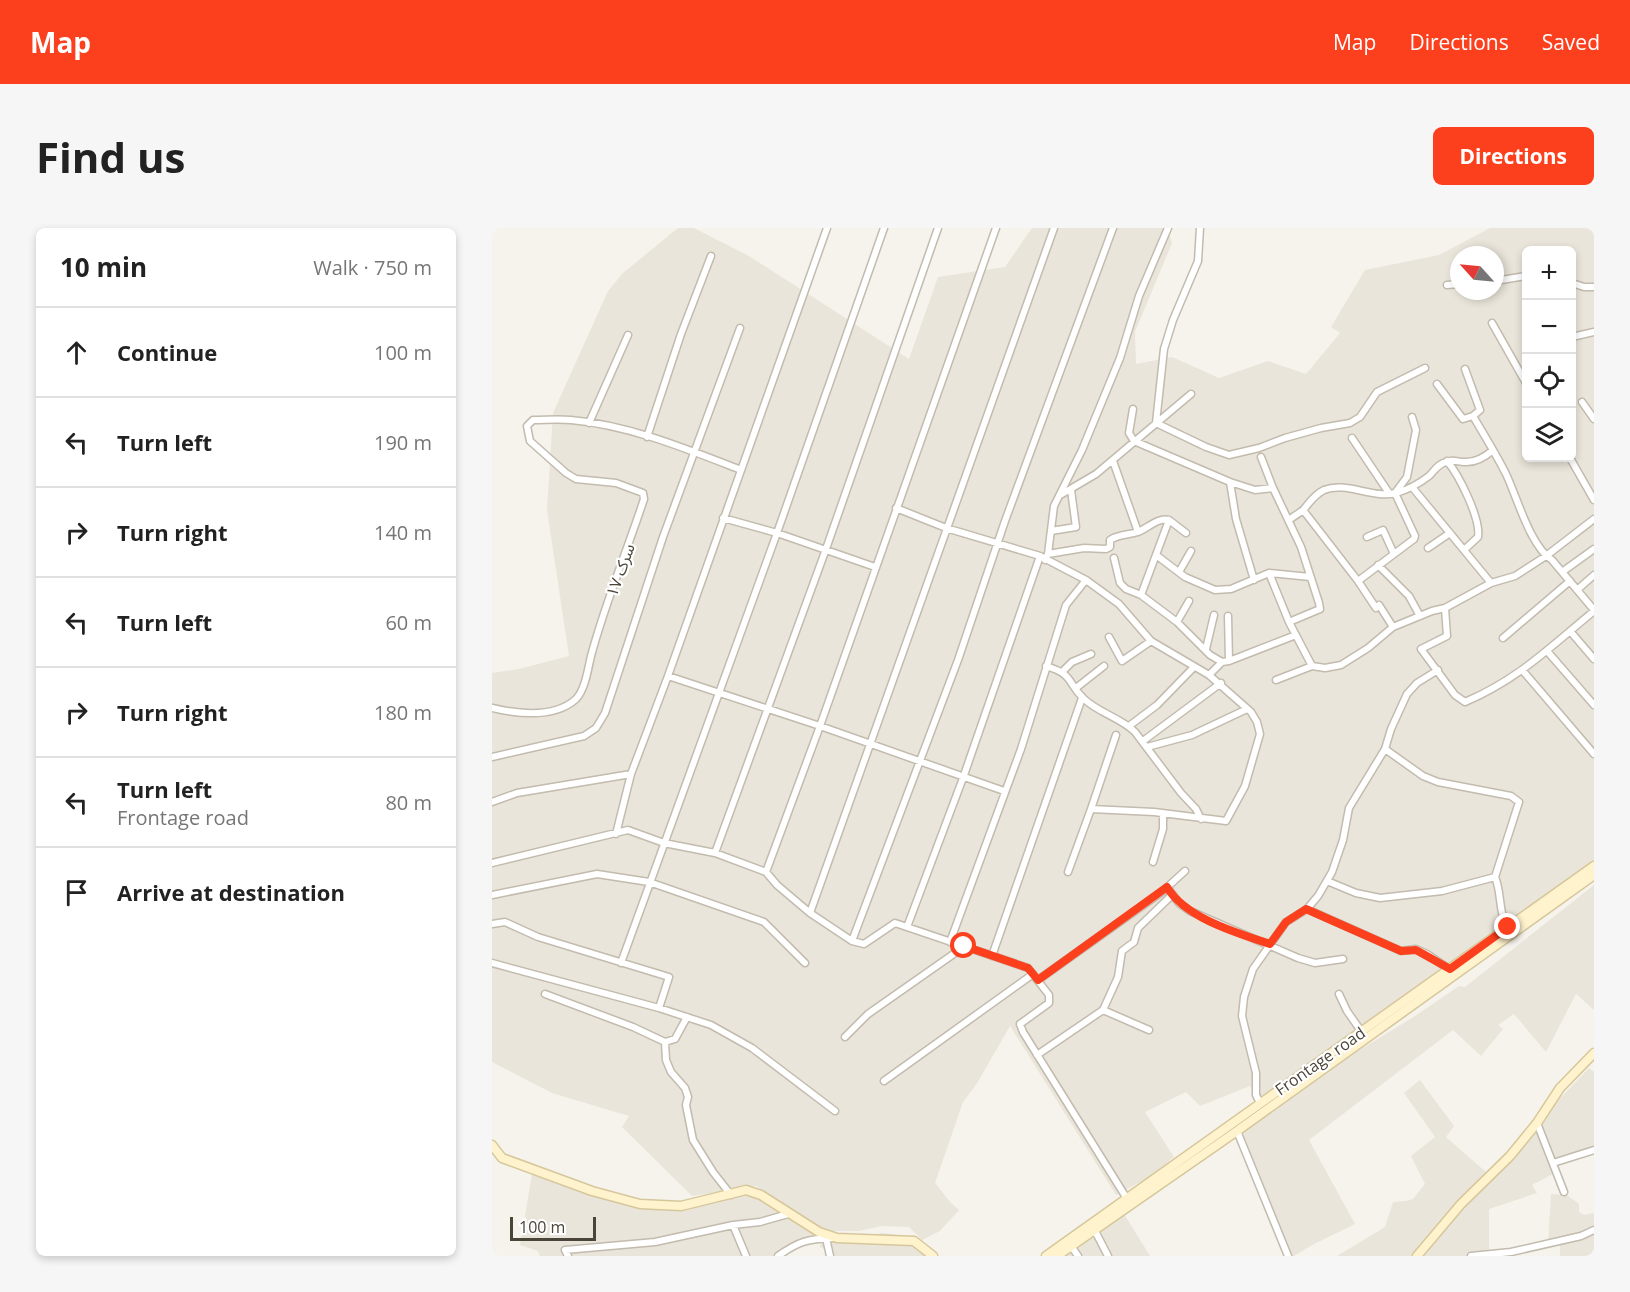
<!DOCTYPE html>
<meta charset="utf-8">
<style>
body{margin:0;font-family:"Open Sans","Noto Sans Arabic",sans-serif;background:#f6f6f6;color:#222}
.controls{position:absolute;right:18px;top:18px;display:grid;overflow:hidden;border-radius:9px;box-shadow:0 3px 9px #0003}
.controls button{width:54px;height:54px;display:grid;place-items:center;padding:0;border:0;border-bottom:2px solid #e0e0e0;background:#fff;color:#222;font:30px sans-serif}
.compass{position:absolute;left:958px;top:18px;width:54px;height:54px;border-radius:50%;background:#fff;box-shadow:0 3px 9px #0003;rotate:297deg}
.scale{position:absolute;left:18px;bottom:15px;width:86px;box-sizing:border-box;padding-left:6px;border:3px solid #4b4439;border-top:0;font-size:16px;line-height:21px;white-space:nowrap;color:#4b4439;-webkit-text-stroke:4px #fff;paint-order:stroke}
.stop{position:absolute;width:18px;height:18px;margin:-14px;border:4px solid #fc3f1d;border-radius:50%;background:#fff}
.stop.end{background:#fc3f1d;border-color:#fff;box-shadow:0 2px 6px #0008}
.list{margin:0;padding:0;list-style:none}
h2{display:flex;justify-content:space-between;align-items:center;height:78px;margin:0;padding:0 24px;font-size:26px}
h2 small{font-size:20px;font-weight:400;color:#767676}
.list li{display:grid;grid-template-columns:39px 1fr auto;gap:18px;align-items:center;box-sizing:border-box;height:90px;padding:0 24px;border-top:2px solid #e0e0e0}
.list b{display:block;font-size:22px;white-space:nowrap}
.list p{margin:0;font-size:20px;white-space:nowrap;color:#767676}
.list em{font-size:20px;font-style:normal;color:#767676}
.icon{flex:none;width:33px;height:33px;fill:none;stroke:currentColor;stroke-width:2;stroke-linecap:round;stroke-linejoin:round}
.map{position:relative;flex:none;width:1102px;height:1028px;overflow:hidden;border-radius:9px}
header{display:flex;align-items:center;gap:36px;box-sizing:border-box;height:84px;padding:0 30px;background:#fc3f1d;color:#fff}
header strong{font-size:28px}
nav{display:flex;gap:33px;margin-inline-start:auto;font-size:21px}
.intro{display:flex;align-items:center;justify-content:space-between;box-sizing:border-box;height:144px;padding:0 36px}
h1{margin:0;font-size:42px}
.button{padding:15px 27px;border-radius:9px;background:#fc3f1d;color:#fff;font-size:21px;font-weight:700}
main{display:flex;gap:36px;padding:0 36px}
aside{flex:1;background:#fff;border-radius:9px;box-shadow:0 3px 9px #0003}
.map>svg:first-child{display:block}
.residential{fill:#eae5da;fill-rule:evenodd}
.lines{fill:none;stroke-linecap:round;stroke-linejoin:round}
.street-casing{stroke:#c2bbae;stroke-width:9}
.secondary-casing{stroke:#d6c79b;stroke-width:11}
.street{stroke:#fff;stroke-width:6}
.secondary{stroke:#fff3cd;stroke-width:8}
.route{stroke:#fc3f1d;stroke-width:8}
.labels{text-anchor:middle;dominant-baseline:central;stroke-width:4.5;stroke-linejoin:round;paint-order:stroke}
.street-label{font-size:16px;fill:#4b4439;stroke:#fff}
</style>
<header>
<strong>Map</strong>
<nav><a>Map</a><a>Directions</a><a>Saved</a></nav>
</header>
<div class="intro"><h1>Find us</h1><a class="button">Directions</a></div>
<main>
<aside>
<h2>10 min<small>Walk · 750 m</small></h2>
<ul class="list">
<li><svg class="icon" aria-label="ahead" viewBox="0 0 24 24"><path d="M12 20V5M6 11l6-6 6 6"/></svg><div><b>Continue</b></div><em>100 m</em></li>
<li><svg class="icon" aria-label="left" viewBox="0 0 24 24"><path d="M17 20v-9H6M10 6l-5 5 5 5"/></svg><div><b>Turn left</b></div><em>190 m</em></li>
<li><svg class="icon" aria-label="right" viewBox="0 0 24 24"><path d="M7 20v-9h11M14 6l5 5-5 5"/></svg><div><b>Turn right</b></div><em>140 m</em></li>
<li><svg class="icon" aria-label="left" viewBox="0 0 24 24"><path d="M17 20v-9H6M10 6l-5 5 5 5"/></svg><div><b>Turn left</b></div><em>60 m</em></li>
<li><svg class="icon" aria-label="right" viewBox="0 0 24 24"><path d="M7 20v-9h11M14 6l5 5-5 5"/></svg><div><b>Turn right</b></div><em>180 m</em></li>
<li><svg class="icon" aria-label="left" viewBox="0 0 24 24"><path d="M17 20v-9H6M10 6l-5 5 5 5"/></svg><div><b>Turn left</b><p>Frontage road</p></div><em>80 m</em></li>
<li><svg class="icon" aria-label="arrive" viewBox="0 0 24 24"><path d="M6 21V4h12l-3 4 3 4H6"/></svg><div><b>Arrive at destination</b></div></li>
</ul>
</aside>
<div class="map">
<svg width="1102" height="1028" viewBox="0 0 1102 1028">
<rect width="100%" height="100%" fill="#f6f3ec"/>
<!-- residential -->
<path class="residential" d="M186 0H202L257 28 417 131 446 49 513 39 540 0H675L680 15 643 104 644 136 680 129 727 150 776 133 814 146 848 105 839 99 873 42 947 27 998 0H1102V634L766 872 758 858 708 878 694 864 653 884 682 929 659 948 624 967 518 798 484 857 471 874 443 955 459 975 467 982 448 1003 430 1012 417 999 390 998 367 1003H337L316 994 264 958 200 968 130 899 137 888 60 865 0 834V445L27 441 77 428 55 282 61 185 116 63 131 45ZM1034 22H1080V230H1034ZM967 27H1003V63H967Z
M1102 657V782L1084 766 1054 824 1022 786 1006 797 1011 801 989 828 961 802 817 912 863 996 820 1017 802 1028H797L748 904 835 842 923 788 967 758 973 759Z
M1097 840 1102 844V928L1099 923 1059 933 1063 945 1040 957 1045 965 997 981V1023L983 1028H845L893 999 901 974 914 973 921 971 933 956 919 928 943 909 912 865 928 852 962 898 954 909 994 944 1017 924Z
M40 946 113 970 152 979 259 966 272 972 324 1007 320 1016 306 1019 290 1028H48L46 1023 28 1017Z
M1059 966 1075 967 1087 976V984L1092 987 1102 985V1028H1068V1015L1056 1016Z
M632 986 658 1028H573L600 1009Z
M391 1005 418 1009 433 1028H337L335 1023 327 1018 333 1013Z"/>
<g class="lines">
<defs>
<path id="street" d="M708 0 706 33 681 92 672 121 664 195 714 219 737 227 767 220 793 210 829 200 858 195 868 189 885 164 933 140
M1003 53 1034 48
M1080 55 1092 59H1102
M955 57 967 56
M1000 95 1034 155
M1080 109 1102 104
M945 156 971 191 981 188 988 182 973 141
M1090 174 1102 191
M641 181 637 205 642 213 738 254 763 262 781 260
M981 188C992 207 1004 226 1014 246 1025 269 1038 318 1060 332L1102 382
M97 195 136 107
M155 209 189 106 219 28
M860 210 897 265
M769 229 781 260 809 319 827 375 828 381 797 394
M1078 230 1102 272
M621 233 646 304
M955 233C967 247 989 291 986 309L972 322
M738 254 744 291 762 352
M920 259 999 355
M570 266 604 246 699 166
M404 280 454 300 548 328 594 352 627 376 659 413 717 447 759 484 765 494 768 506 753 558 734 593 662 584 599 581 576 644
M811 282 866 353 922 311 923 308 903 265 915 249 924 202 920 189
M231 290 285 305 383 339
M677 292 694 305
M797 292C802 288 808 285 812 281 819 273 822 267 832 262 854 253 881 271 904 265 915 262 928 255 937 248 943 242 946 236 954 234 961 231 966 234 972 234 983 235 993 229 1001 222
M559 303 584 299 579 262
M875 309 891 302 902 326
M936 320 958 305
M556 326 592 320 614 321 618 319V312C626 306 637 307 646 304 656 300 666 289 677 292L649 367
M664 327 693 349 723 362 739 361 777 345 818 349
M622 330 628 355 634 361 649 367 685 394 718 427 730 434
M553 332 556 326 562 278 590 222 628 130 647 68 676 0
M886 337 917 368 928 388
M687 344 699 323
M1070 344 1102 321
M777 345 797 394 820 438
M866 353 884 380 887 377 901 399
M1085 362 1102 347
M953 380 955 408 929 421 963 467 973 474C1027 451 1058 419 1102 383
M736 388 737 433
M685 394 697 373
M1078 403 1102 431
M617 409 630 433 659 413
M1011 410 1078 353
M714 421 722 387
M1055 423 1102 477
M554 438C583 447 574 454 592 471 607 485 629 490 643 504L689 565 704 581 709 591
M571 443 580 434 599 426
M1031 443 1102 526
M717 447 730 434 737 433 804 407
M176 448 335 0
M784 452 820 438 833 440 849 437 876 420 901 399 940 383 953 380 999 355 1023 348 1054 328 1102 291
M584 460 612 438
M0 480C26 486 62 491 84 471 93 462 96 441 99 428 113 375 135 323 152 271L151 265 124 255 84 251 74 245 38 213 35 198 41 192C54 192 66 191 79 192 137 197 195 221 249 242
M637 498 665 477 702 439
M651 513 729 455
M655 519 700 507 755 481
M893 521 931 548 946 554 1019 568 1027 574 1003 649C1010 665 1006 685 1016 699
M0 529 92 508 104 500 113 485 171 309 248 100
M0 574 25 565 139 546
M599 581 624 507
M124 606 139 546 176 448 328 498 512 563
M223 625 334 321 446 0
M661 634 671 601V586
M0 635 136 602 172 615 223 625 274 644 285 657 318 685 360 713 372 716 403 695 536 740 557 767V775L528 796 531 804 637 974
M274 644 328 498 504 0
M835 653 864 665 888 670 950 663 1003 649
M675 659 687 675 698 683 806 730 823 735 851 731
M0 667 105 646 157 654 272 694 313 735
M815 681 909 723 924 721 935 726 960 743
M318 685 562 0
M0 696 13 694 46 709 177 749 167 780
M415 699 471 550 548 328
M360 713 466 432 513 293 621 0
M458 714 529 521 574 377 594 352
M500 728 590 470
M0 735 167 780 219 797 260 820 343 883
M129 735 285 305 392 0
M546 752 671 663 693 643
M53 766 141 799 173 814 183 811 195 789
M847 766 855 783 869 803
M611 782 657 802
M353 809 376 786 473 718
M173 814 174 832 179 844 193 860 196 869 194 877 201 912 221 944 239 967
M545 827 611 782 626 749 630 723 642 714 646 700 680 667
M392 853 541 746
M768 875 764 867V845L750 788 752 769 761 741 794 694 815 681 826 668 840 644 851 612 857 580 893 521 899 501 915 466 925 455 946 442
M1045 895 1072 964
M745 903 796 1028
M1061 935 1102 922
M241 997 254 1028
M602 1001 616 1028
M334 1010 338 1028
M579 1018 586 1028
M76 1028 73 1022 163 1014 241 997 268 994 296 986
M286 1028C307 1013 316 1011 341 1010
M979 1028 1019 1024 1089 1008 1102 1002"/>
<path id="secondary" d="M0 917 10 930 100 963 148 976 189 978 254 962 269 967 327 1004 345 1010 422 1013 441 1028
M554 1028 1102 638
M565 1028 745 903 1102 647
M925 1028 969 976 1018 928 1045 895 1068 860 1102 825"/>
</defs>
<!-- street casing -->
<use href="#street" class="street-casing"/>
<!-- secondary casing -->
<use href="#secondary" class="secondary-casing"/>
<!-- street -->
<use href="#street" class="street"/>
<!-- secondary -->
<use href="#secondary" class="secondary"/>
</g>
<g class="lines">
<!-- route -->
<path class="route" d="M472 718 536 740 546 752 675 659C693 690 745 705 778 716L794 694 814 681 909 723 924 722 958 741 1016 699"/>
</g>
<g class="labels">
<!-- street labels -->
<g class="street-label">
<text transform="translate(128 342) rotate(-70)">سرک ۱۷</text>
<text transform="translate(828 833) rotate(-35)">Frontage road</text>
</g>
</g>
</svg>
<div class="controls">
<button>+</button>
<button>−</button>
<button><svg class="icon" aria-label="locate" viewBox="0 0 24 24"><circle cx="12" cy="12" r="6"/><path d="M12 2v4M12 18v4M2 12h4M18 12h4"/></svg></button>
<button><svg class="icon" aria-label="layers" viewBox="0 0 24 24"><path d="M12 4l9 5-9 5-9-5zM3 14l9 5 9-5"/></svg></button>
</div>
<svg class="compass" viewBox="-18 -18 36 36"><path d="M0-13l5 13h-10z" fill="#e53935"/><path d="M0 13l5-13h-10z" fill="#767676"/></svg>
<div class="scale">100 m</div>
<div class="stop" style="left:472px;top:718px"></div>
<div class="stop end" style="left:1016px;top:699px"></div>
</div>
</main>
